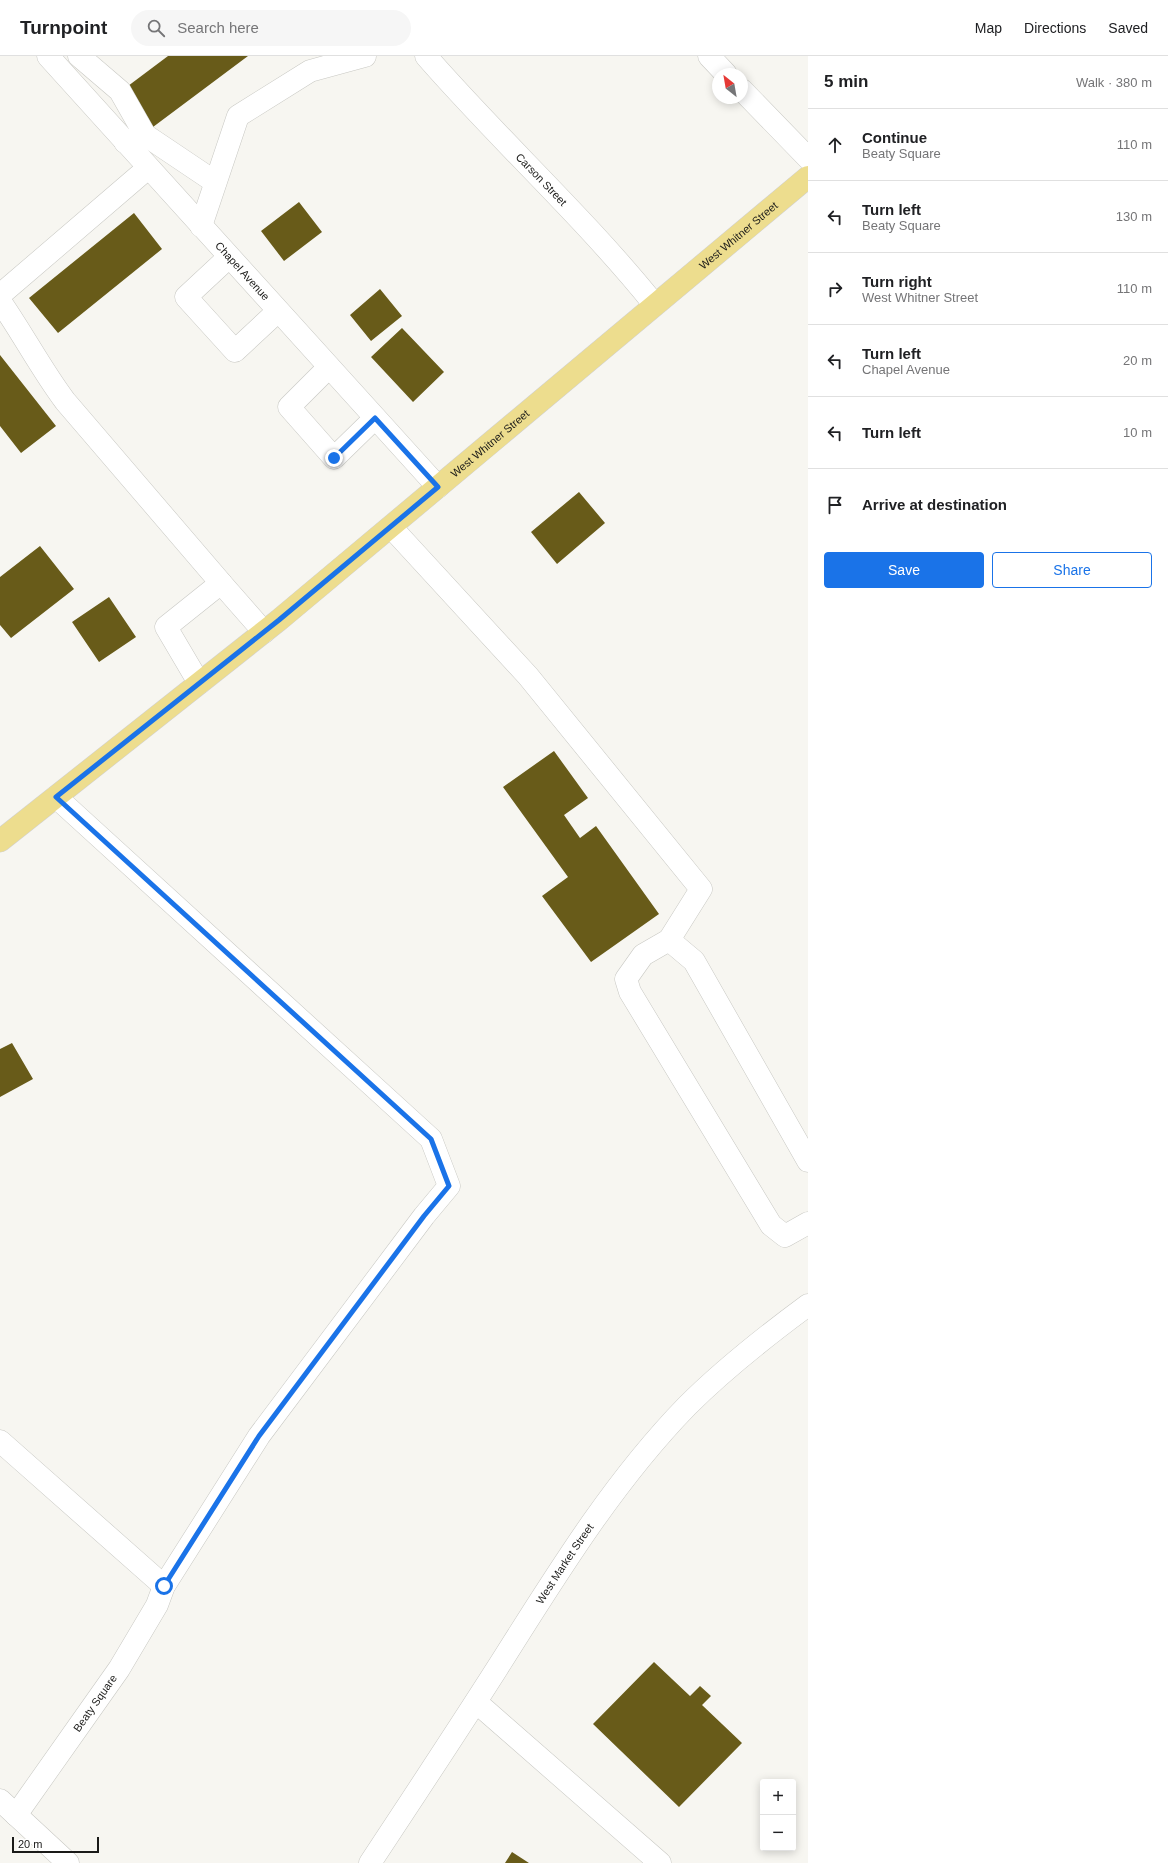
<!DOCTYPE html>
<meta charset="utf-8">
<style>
body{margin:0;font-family:Arial,sans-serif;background:#f6f6f6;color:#202124}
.controls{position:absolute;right:12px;bottom:12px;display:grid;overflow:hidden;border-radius:4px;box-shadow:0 2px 10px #0003}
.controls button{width:36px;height:36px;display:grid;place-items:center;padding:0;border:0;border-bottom:1px solid #e0e0e0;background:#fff;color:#202124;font:20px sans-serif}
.compass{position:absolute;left:712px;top:12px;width:36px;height:36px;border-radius:50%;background:#fff;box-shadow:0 2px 10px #0003;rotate:329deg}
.scale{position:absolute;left:12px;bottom:10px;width:87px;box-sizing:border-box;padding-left:4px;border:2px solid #1a1a18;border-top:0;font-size:11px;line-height:14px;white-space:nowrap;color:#1a1a18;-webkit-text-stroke:3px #fff;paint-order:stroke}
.stop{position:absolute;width:12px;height:12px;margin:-9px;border:3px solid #1a73e8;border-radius:50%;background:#fff}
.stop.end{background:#1a73e8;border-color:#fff;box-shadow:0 1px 4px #0008}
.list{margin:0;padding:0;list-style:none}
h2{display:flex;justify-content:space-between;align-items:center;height:52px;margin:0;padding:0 16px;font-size:17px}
h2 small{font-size:13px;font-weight:400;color:#757577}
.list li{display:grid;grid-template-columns:26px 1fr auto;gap:12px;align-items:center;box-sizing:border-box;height:72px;padding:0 16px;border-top:1px solid #e0e0e0}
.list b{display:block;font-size:15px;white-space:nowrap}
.list p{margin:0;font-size:13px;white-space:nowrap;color:#757577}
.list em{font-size:13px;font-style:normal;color:#757577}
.actions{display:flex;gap:8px;padding:12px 16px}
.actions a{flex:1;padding:9px 0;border:1px solid #1a73e8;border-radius:4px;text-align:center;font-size:14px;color:#1a73e8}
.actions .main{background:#1a73e8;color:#fff}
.icon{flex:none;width:22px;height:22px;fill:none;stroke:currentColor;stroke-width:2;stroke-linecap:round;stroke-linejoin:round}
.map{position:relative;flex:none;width:808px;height:1807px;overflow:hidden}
header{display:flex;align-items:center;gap:24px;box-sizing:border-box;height:56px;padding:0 20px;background:#fff;border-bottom:1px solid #e0e0e0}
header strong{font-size:19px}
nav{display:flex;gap:22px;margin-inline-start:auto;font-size:14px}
.search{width:280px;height:36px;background:#f6f6f6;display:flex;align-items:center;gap:10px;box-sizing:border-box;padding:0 14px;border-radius:22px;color:#757577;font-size:15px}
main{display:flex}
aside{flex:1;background:#fff}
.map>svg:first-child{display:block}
.building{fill:#685b19}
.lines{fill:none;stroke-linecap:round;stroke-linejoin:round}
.minor-casing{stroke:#c8c8c3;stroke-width:23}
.major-casing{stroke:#d1d1d1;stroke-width:23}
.minor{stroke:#fff;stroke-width:22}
.major{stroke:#eddd8e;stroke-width:22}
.route{stroke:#1a73e8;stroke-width:5}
.labels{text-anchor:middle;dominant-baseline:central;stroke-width:4;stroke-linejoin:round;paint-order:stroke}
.street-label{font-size:11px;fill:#1a1a18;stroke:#fff}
</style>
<header>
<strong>Turnpoint</strong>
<div class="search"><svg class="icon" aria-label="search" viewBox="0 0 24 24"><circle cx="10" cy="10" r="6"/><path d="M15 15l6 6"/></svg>Search here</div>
<nav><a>Map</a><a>Directions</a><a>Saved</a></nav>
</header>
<main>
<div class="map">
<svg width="808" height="1807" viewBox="0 0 808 1807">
<rect width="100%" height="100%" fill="#f7f6f1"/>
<!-- building -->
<path class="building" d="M168 0H248L153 71 124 33Z
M299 146 322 176 284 205 261 175Z
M134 157 162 193 58 277 29 242Z
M380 233 402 260 371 285 350 259Z
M402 272 444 316 413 346 371 301Z
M0 299 56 370 21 397 0 370Z
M579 436 605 467 557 508 531 476Z
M40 490 74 533 11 582 0 569V521Z
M109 541 136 581 99 606 72 566Z
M554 695 588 742 564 759 580 782 596 770 659 858 591 906 542 840 568 821 503 731Z
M12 987 33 1023 0 1041V993Z
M654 1606 690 1640 700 1630 711 1640 702 1649 742 1687 679 1751 593 1668Z
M512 1796 529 1807H505Z"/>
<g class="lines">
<defs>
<g id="minor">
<path id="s1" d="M48 0 438 431"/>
<path d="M79 0 120 35 145 79"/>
<path id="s2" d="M426 0C500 85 584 161 654 248"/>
<path d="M709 0 726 18"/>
<path d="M742 34 808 102"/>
<path d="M125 86 145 79 215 126"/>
<path d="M201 170 238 60 310 15 365 0"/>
<path d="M229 201 186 241 235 295 278 255"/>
<path d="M0 239 148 112"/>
<path d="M0 245C23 278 41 313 65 345L221 527"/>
<path d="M329 311 289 351 334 402 375 362"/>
<path d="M391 471 528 620 701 833 669 884 643 899 626 923 630 936 771 1169 785 1180 808 1167"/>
<path d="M199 627 166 571 221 527 264 576"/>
<path d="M669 884 694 905 808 1105"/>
<path d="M0 1385 164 1530"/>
<path d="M476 1646 660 1807"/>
<path d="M0 1744 68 1807"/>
<path id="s3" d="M16 1759 119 1613 157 1549 164 1530 259 1380 424 1160 449 1130 431 1083 56 741"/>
<path id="s4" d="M370 1807C413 1742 456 1677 498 1611 555 1521 612 1427 687 1350 724 1313 766 1280 808 1249"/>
</g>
<g id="major">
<path id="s5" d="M0 785 279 564 808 121"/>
</g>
</defs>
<!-- minor casing -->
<use href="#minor" class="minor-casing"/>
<!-- major casing -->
<use href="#major" class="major-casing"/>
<!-- minor -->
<use href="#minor" class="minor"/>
<!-- major -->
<use href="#major" class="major"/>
</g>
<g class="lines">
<!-- route -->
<path class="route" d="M164 1530 259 1380 424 1160 449 1130 431 1083 56 741 279 564 438 431 375 362 334 402"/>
</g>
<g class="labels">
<!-- street labels -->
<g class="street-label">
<text stroke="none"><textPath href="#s2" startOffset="169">Carson Street</textPath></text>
<text stroke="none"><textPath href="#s5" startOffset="955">West Whitner Street</textPath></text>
<text stroke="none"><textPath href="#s1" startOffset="290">Chapel Avenue</textPath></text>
<text stroke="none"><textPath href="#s5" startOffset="631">West Whitner Street</textPath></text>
<text stroke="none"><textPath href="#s4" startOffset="357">West Market Street</textPath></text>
<text stroke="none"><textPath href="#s3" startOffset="137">Beaty Square</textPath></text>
</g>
</g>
</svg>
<div class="controls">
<button>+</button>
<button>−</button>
</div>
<svg class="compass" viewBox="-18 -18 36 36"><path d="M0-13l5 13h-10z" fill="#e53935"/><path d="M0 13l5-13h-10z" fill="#757577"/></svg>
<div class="scale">20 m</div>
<div class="stop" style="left:164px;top:1530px"></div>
<div class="stop end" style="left:334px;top:402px"></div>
</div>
<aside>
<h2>5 min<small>Walk · 380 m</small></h2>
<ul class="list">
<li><svg class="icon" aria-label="ahead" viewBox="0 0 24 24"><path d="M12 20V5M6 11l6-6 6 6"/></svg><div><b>Continue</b><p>Beaty Square</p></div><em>110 m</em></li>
<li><svg class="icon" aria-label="left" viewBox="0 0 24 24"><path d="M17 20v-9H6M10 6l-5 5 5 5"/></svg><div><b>Turn left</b><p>Beaty Square</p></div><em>130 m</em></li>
<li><svg class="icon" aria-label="right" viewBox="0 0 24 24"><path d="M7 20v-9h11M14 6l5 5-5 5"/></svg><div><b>Turn right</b><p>West Whitner Street</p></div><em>110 m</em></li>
<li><svg class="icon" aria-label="left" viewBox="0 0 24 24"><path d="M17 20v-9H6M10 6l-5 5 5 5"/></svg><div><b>Turn left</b><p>Chapel Avenue</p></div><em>20 m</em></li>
<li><svg class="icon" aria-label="left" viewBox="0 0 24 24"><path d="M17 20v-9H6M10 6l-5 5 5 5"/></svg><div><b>Turn left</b></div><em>10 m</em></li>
<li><svg class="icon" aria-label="arrive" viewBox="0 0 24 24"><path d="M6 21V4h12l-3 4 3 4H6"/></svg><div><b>Arrive at destination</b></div></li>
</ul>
<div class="actions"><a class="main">Save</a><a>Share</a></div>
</aside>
</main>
